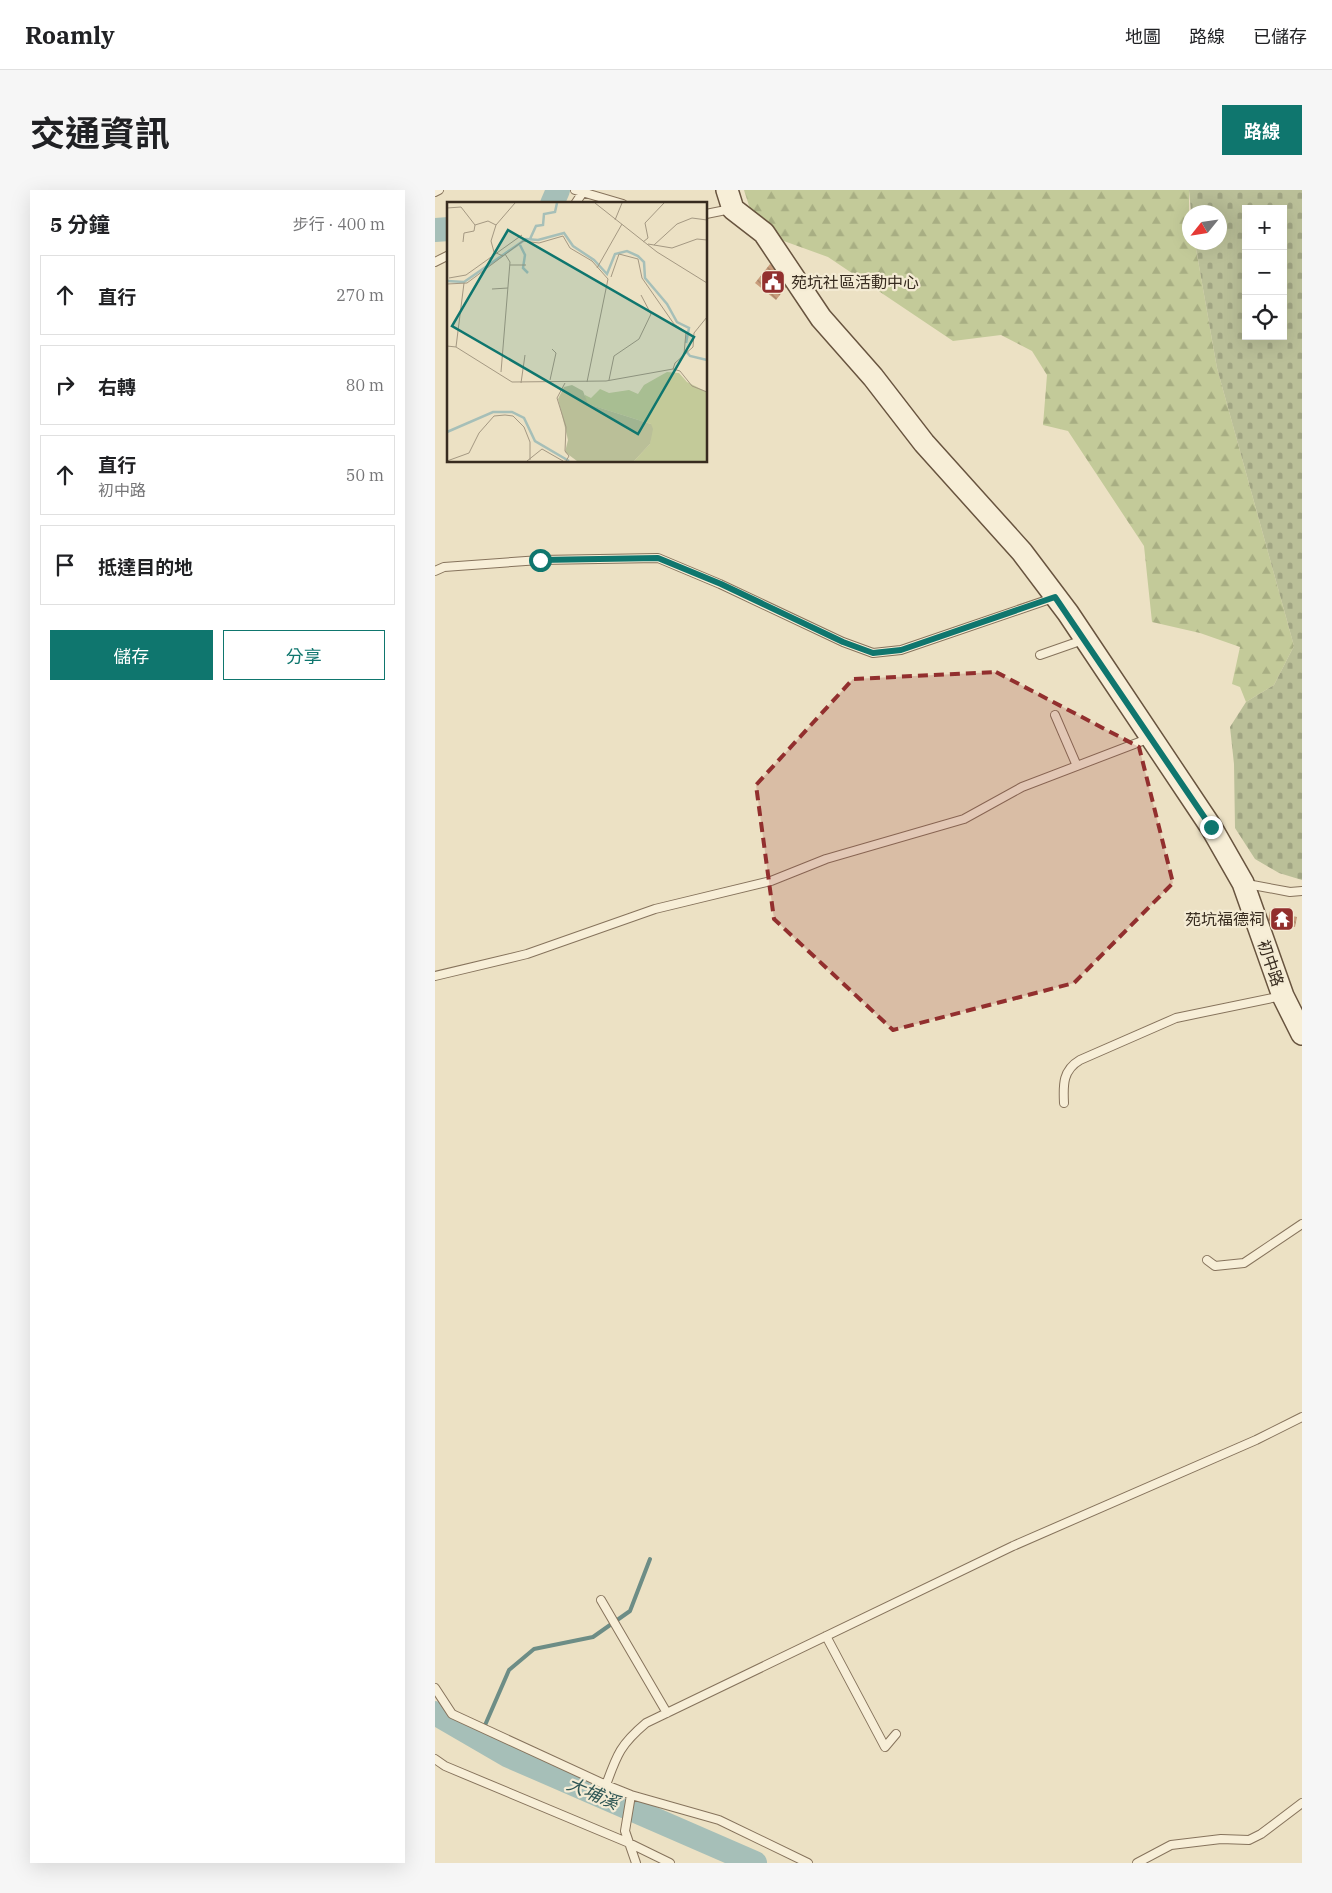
<!DOCTYPE html>
<html lang="zh-TW">
<meta charset="utf-8">
<style>
body{margin:0;font-family:"IBM Plex Serif","Noto Sans TC",serif;background:#f6f6f6;color:#202124}
.controls{position:absolute;right:15px;top:15px;display:grid;overflow:hidden;border-radius:0px;box-shadow:0 5px 20px #0002}
.controls button{width:45px;height:45px;display:grid;place-items:center;padding:0;border:0;border-bottom:1px solid #e0e0e0;background:#fff;color:#202124;font:25px sans-serif}
.compass{position:absolute;left:747px;top:15px;width:45px;height:45px;border-radius:50%;background:#fff;box-shadow:0 5px 20px #0002;rotate:240deg}
.stop{position:absolute;width:15px;height:15px;margin:-11px;border:4px solid #0f766e;border-radius:50%;background:#fff}
.stop.end{background:#0f766e;border-color:#fff;box-shadow:0 1px 5px #0008}
.list{margin:0;padding:0;list-style:none}
h2{display:flex;justify-content:space-between;align-items:center;height:65px;margin:0;padding:0 20px;font-size:21px}
h2 small{font-size:16px;font-weight:400;color:#757577}
.list li{display:grid;grid-template-columns:32px 1fr auto;gap:15px;align-items:center;box-sizing:border-box;height:80px;margin:0 10px 10px;padding:0 10px;border:1px solid #e0e0e0;border-radius:0px}
.list b{display:block;font-size:19px;white-space:nowrap}
.list p{margin:0;font-size:16px;white-space:nowrap;color:#757577}
.list em{font-size:16px;font-style:normal;color:#757577}
.actions{display:flex;gap:10px;padding:15px 20px}
.actions a{flex:1;padding:11px 0;border:1px solid #0f766e;border-radius:0px;text-align:center;font-size:18px;color:#0f766e}
.actions .main{background:#0f766e;color:#fff}
.icon{flex:none;width:28px;height:28px;fill:none;stroke:currentColor;stroke-width:2;stroke-linecap:round;stroke-linejoin:round}
.map{position:relative;flex:none;width:867px;height:1673px;overflow:hidden;border-radius:0px}
header{display:flex;align-items:center;gap:30px;box-sizing:border-box;height:70px;padding:0 25px;background:#fff;border-bottom:1px solid #e0e0e0}
header strong{font-size:24px}
nav{display:flex;gap:28px;margin-inline-start:auto;font-size:18px}
.intro{display:flex;align-items:center;justify-content:space-between;box-sizing:border-box;height:120px;padding:0 30px}
h1{margin:0;font-size:35px}
.button{padding:12px 22px;border-radius:0px;background:#0f766e;color:#fff;font-size:18px;font-weight:700}
main{display:flex;gap:30px;padding:0 30px}
aside{flex:1;background:#fff;border-radius:0px;box-shadow:0 5px 20px #0002}
.map>svg:first-child{display:block}
.forest{fill:url(#forest-firs)}
.cemetery{fill:url(#cemetery-stones);fill-rule:evenodd}
.lines{fill:none;stroke-linecap:round;stroke-linejoin:round}
.stream{stroke:#6d8d86;stroke-width:4}
.river{stroke:#a6bfb8;stroke-width:24}
.building{fill:url(#building-back-hatch)}
.lane-casing{stroke:#86735c;stroke-width:10}
.secondary-casing{stroke:#68543f;stroke-width:24}
.lane{stroke:#f7eed7;stroke-width:8}
.secondary{stroke:#f7eed7;stroke-width:21}
.route{stroke:#0f766e;stroke-width:6}
.marked{fill:#922f2e;fill-opacity:0.2;stroke:#922f2e;stroke-width:4;stroke-dasharray:10 6;stroke-linejoin:round}
.labels{text-anchor:middle;dominant-baseline:central;stroke-width:4.5;stroke-linejoin:round;paint-order:stroke}
.poi-label{font-size:16px;fill:#372b1f;stroke:#f4ebd4;text-anchor:start}
.street-label{font-size:16px;fill:#372b1f;stroke:#f4ebd4}
.water-label{font-size:18px;font-style:italic;fill:#2f5654;stroke:#f4ebd4}
.inset-river{fill:none;stroke:#a6bfb8;stroke-width:2.5}
.inset-road{fill:none;stroke:#a49882;stroke-width:1}
.view{fill:#0f766e;fill-opacity:0.15;stroke:#0f766e;stroke-width:2.5}
.inset-edge{fill:none;stroke:#372b1f;stroke-width:2.5}
</style>
<header>
<strong>Roamly</strong>
<nav><a>地圖</a><a>路線</a><a>已儲存</a></nav>
</header>
<div class="intro"><h1>交通資訊</h1><a class="button">路線</a></div>
<main>
<aside>
<h2>5 分鐘<small>步行 · 400 m</small></h2>
<ul class="list">
<li><svg class="icon" aria-label="ahead" viewBox="0 0 24 24"><path d="M12 20V5M6 11l6-6 6 6"/></svg><div><b>直行</b></div><em>270 m</em></li>
<li><svg class="icon" aria-label="right" viewBox="0 0 24 24"><path d="M7 20v-9h11M14 6l5 5-5 5"/></svg><div><b>右轉</b></div><em>80 m</em></li>
<li><svg class="icon" aria-label="ahead" viewBox="0 0 24 24"><path d="M12 20V5M6 11l6-6 6 6"/></svg><div><b>直行</b><p>初中路</p></div><em>50 m</em></li>
<li><svg class="icon" aria-label="arrive" viewBox="0 0 24 24"><path d="M6 21V4h12l-3 4 3 4H6"/></svg><div><b>抵達目的地</b></div></li>
</ul>
<div class="actions"><a class="main">儲存</a><a>分享</a></div>
</aside>
<div class="map">
<svg width="867" height="1673" viewBox="0 0 867 1673">
<defs>
<pattern id="forest-firs" width="22" height="20" patternUnits="userSpaceOnUse" patternTransform="scale(1.25)"><rect width="22" height="20" fill="#c3ca99"/><path d="M5 1l3.5 6h-7zM16 11l3.5 6h-7z" fill="#a8ae83"/></pattern>
<pattern id="cemetery-stones" width="16" height="16" patternUnits="userSpaceOnUse" patternTransform="scale(1.25)"><rect width="16" height="16" fill="#babf98"/><path d="M2 7V4a2 2 0 0 1 4 0v3zM10 15v-3a2 2 0 0 1 4 0v3z" fill="#a0a483"/></pattern>
<pattern id="building-back-hatch" width="6" height="6" patternUnits="userSpaceOnUse" patternTransform="scale(1.25)"><rect width="6" height="6" fill="#c99d7c"/><path d="M-1 5l2 2M0 0l6 6M5-1l2 2" fill="none" stroke="#a48065"/></pattern>
</defs>
<rect width="100%" height="100%" fill="#ece1c4"/>
<!-- forest -->
<path class="forest" d="M309 0H754V52L760 53 782 178 859 456 839 495 811 512 805 497 797 494 805 457 765 443 717 432 709 356 633 241 608 235 612 185 597 161 566 145 518 151 393 67 335 46 316 22Z"/>
<!-- cemetery -->
<path class="cemetery" d="M754 0H867V690L844 683 820 669 800 638 799 574 795 537 811 512 839 495 859 456 782 178 760 53 784 52V22H756ZM811 19H848V146H811Z"/>
<g class="lines">
<!-- stream -->
<path class="stream" d="M44 1549 74 1480 99 1459 158 1447 195 1421 215 1369"/>
<!-- river -->
<path class="river" d="M117 14 123 0
M0 40 14 39
M0 1523 74 1566 320 1673"/>
</g>
<!-- building -->
<path class="building" d="M335 74 356 91 341 110 320 93Z
M835 721 862 727 860 737 833 731Z"/>
<g class="lines">
<defs>
<path id="lane" d="M140 0 188 14
M0 2 4 0
M140 14 148 2
M271 24 296 19
M0 72 14 65
M0 381 9 377 105 370 223 368 285 394 408 452 438 463 466 460 618 408
M605 465 648 450
M620 525 642 576
M812 694 855 702 867 701
M0 786 92 764 220 719 336 691 391 669 529 629 587 597 715 548
M629 913C628 894 628 880 645 870L741 828 847 806
M772 1070 780 1076 809 1073 867 1034
M166 1410 232 1523
M391 1446 450 1557 461 1544
M0 1498 17 1524 171 1595 196 1605 284 1630 373 1673
M0 1569 10 1576 194 1653 235 1673
M171 1595C182 1564 186 1554 211 1533L578 1356 821 1250 867 1227
M196 1605 190 1641 201 1673
M702 1673 736 1655 786 1649 814 1650 826 1644 867 1613"/>
<path id="secondary" d="M292 0 298 19 329 43 386 128 438 187 489 253 587 362 633 423 776 637 808 693 848 806 867 844"/>
</defs>
<!-- lane casing -->
<use href="#lane" class="lane-casing"/>
<!-- secondary casing -->
<use href="#secondary" class="secondary-casing"/>
<!-- lane -->
<use href="#lane" class="lane"/>
<!-- secondary -->
<use href="#secondary" class="secondary"/>
</g>
<g class="lines">
<!-- route -->
<path class="route" d="M105 370 223 368 286 394 408 452 438 463 466 460 620 407 776 637"/>
</g>
<!-- marked area -->
<path class="marked" d="M561 482 704 557 738 693 639 793 458 840 339 729 321 595 418 489Z"/>
<!-- icons -->
<defs>
<symbol id="civic-square" viewBox="-11 -11 22 22"><rect x="-9" y="-9" width="18" height="18" rx="4" fill="#922f2e" stroke="#f4ebd4"/><path d="M-.6-6.5H3V-4.5H.6V-3L4-1V1h2V6H-6V1h2V-1L-.6-3ZM-1.2 2.5V6h2.4V2.5Z" fill="#fff"/></symbol>
<symbol id="temple-square" viewBox="-11 -11 22 22"><rect x="-9" y="-9" width="18" height="18" rx="4" fill="#922f2e" stroke="#f4ebd4"/><path d="M0-6L5-2H3V0L6.5 2.5H4V6H1.5V3h-3V6H-4V2.5H-6.5L-3 0V-2H-5Z" fill="#fff"/></symbol>
</defs>
<g fill-rule="evenodd">
<use href="#civic-square" x="324" y="78" width="28" height="28"/>
<use href="#temple-square" x="833" y="715" width="28" height="28"/>
</g>
<g class="labels">
<!-- poi labels -->
<g class="poi-label">
<text x="356" y="92">苑坑社區活動中心</text>
<text x="830" y="729" text-anchor="end">苑坑福德祠</text>
</g>
<!-- street labels -->
<g class="street-label">
<text transform="translate(836 773) rotate(71)">初中路</text>
</g>
<!-- water labels -->
<g class="water-label">
<text transform="translate(158 1603) rotate(23)">大埔溪</text>
</g>
</g>
<!-- overview -->
<g transform="translate(12 12)">
<rect width="260" height="260" fill="#ece1c4"/>
<path d="M220 170 232 171 240 180 260 190 259 259H187L203 242 204 222 141 202 138 197V193L144 196 153 187 162 191 182 188 191 192 197 183Z" fill="#c3ca99"/>
<path d="M125 183 136 189 141 202 204 222 206 227 203 242 187 259H130L118 250 121 238 111 197 117 185Z" fill="#babf98"/>
<path class="inset-river" d="M83 37 89 24 96 23 97 12 108 10 110 1M73 43 78 53 76 66 81 71M0 79 17 80 79 37 91 38 117 31 126 44 147 58 160 72 168 52 180 49 191 54 197 60 198 76 220 102 230 120 242 126 239 141M239 149 243 154 260 158M0 230 46 210H65L77 216 88 239 122 259"/>
<path class="inset-road" d="M148 1 210 50 260 81M0 6 14 5 28 23 41 19 49 23M168 18 175 1M16 40 17 31 27 29 28 23M196 40 201 36 198 21 217 1M201 42 225 46 250 37 260 38M207 43 230 22 245 16 260 18M56 54 47 50 44 39 49 23 68 1M63 63H79M150 66 175 22M164 75 172 52 191 57 195 76 227 122 239 130 237 152M2 76 19 73 75 33M0 82 20 81 76 39 92 41 116 34 123 46 145 59 161 77 140 180M45 87 61 86M0 144 9 145 65 180 159 179 226 167 233 169 245 184 260 190M9 145 17 81M226 167 228 161 246 145 247 131 260 115M54 170 63 60 58 52M103 178 109 151 105 147M162 178 167 154 192 137 204 112 194 93M74 181 78 153M118 181 110 196 119 225 118 249 122 254 119 259M0 259 22 251 32 231 47 214 58 213 66 214 77 225 83 240V258M80 259 95 247 116 259"/>
<path class="view" d="M61 28 247 135 191 232 5 124Z"/>
<rect width="260" height="260" class="inset-edge"/>
</g>
</svg>
<div class="controls">
<button>+</button>
<button>−</button>
<button><svg class="icon" aria-label="locate" viewBox="0 0 24 24"><circle cx="12" cy="12" r="6"/><path d="M12 2v4M12 18v4M2 12h4M18 12h4"/></svg></button>
</div>
<svg class="compass" viewBox="-18 -18 36 36"><path d="M0-13l5 13h-10z" fill="#e53935"/><path d="M0 13l5-13h-10z" fill="#757577"/></svg>
<div class="stop" style="left:105px;top:370px"></div>
<div class="stop end" style="left:776px;top:637px"></div>
</div>
</main>
